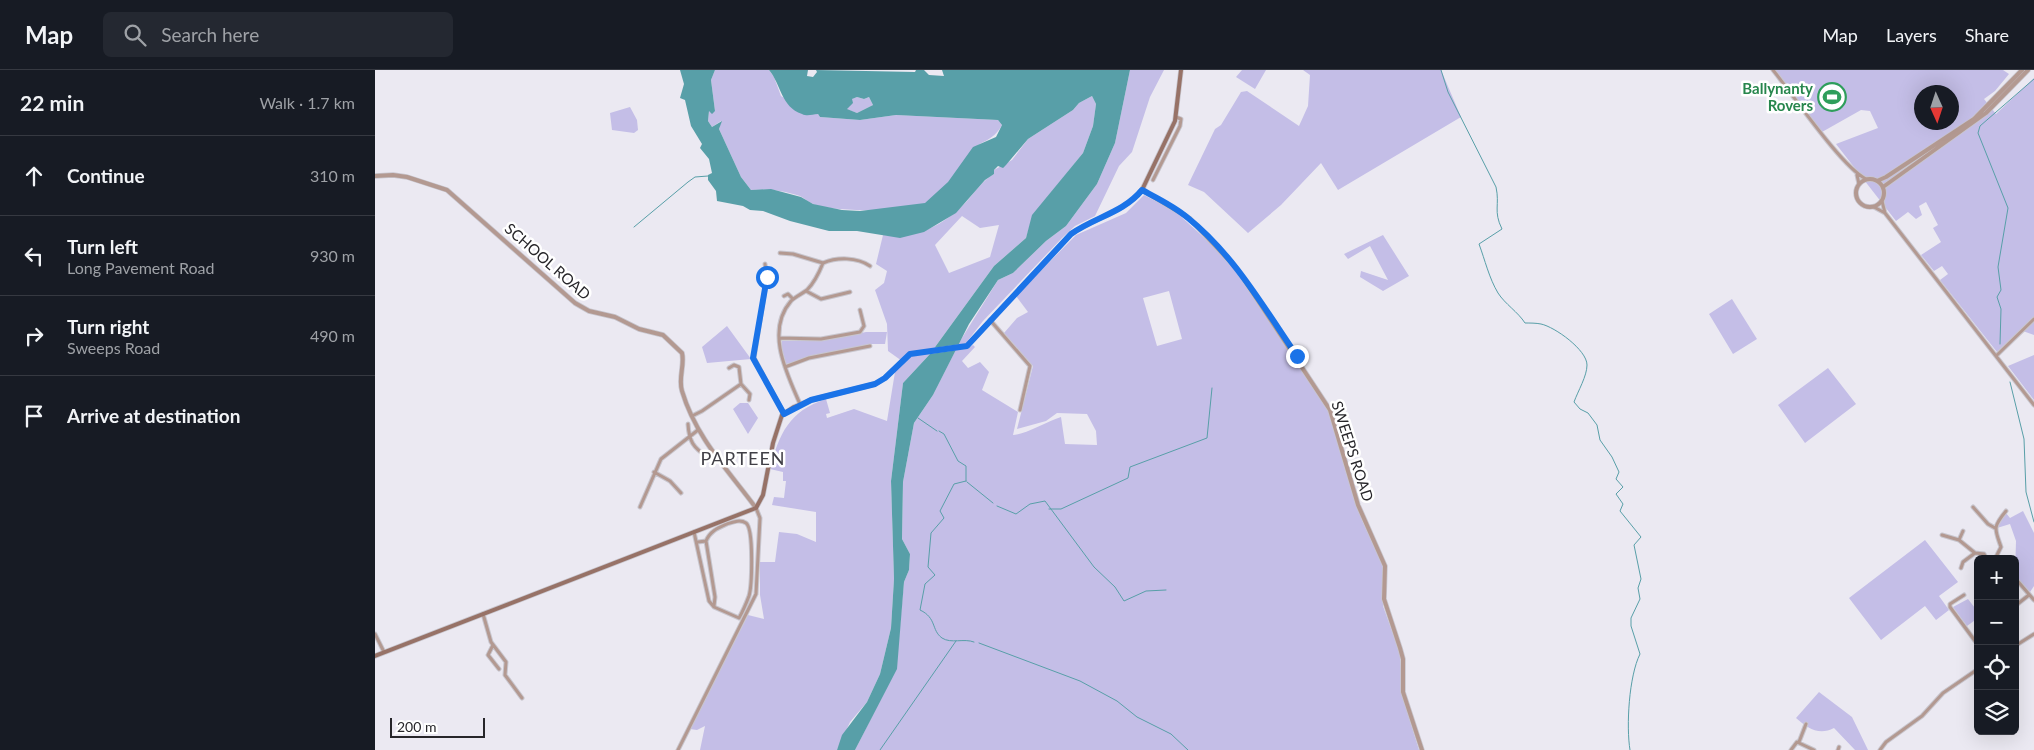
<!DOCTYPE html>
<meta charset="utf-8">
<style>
body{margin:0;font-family:Lato,sans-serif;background:#242831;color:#f1f3f6}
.controls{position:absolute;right:15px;bottom:15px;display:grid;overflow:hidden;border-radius:8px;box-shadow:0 5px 20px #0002}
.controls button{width:45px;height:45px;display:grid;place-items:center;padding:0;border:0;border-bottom:1px solid #363941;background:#171b24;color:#f1f3f6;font:25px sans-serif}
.compass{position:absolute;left:1539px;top:15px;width:45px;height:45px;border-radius:50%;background:#171b24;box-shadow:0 5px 20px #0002;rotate:177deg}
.scale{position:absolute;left:15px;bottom:12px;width:95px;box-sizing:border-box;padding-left:5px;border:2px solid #27262a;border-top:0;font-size:14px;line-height:18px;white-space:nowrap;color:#27262a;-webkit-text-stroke:4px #fff;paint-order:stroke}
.stop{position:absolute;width:15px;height:15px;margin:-11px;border:4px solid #1a73e8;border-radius:50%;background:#fff}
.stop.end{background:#1a73e8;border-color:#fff;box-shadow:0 1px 5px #0008}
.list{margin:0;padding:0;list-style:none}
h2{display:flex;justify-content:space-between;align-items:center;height:65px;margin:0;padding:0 20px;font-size:21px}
h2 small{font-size:16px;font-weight:400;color:#9ea1a6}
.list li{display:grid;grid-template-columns:32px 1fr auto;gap:15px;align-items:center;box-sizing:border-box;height:80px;padding:0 20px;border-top:1px solid #363941}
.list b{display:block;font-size:19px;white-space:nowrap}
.list p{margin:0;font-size:16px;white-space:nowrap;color:#9ea1a6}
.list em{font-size:16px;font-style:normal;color:#9ea1a6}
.icon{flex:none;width:28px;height:28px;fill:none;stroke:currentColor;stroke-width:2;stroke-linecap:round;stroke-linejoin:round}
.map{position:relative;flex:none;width:1659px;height:680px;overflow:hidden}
header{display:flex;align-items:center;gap:30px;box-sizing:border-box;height:70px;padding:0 25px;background:#171b24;border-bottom:1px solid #363941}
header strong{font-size:24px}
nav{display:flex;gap:28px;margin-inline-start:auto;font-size:18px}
.search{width:350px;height:45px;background:#242831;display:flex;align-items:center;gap:12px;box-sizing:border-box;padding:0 18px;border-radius:8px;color:#9ea1a6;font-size:19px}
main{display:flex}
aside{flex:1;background:#171b24}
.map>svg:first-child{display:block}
.green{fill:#c4bee7;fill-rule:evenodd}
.water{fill:#589fa8;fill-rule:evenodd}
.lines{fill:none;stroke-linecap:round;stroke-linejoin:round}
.stream{stroke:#589fa8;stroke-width:1}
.minor-casing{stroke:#c8c6ce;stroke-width:5}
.tertiary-casing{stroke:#c8c6ce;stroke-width:5.5}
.secondary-casing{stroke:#c8c6ce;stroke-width:5.5}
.minor{stroke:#b39991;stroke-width:3}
.tertiary{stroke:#b39991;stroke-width:4}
.secondary{stroke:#977267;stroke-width:4}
.route{stroke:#1a73e8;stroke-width:6}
.labels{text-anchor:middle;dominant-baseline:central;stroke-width:5;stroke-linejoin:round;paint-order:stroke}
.leisure-label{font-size:15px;font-weight:bold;fill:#27864d;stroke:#fff;text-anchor:end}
.street-label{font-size:15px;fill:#27262a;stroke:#fff}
.quarter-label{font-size:18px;letter-spacing:1px;fill:#414047;stroke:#fff}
</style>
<header>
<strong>Map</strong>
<div class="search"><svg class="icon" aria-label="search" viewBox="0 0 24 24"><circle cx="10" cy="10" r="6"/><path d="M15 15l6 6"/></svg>Search here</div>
<nav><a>Map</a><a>Layers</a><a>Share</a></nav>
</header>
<main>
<aside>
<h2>22 min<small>Walk · 1.7 km</small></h2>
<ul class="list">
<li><svg class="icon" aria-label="ahead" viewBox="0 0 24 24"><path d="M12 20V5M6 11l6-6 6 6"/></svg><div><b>Continue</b></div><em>310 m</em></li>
<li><svg class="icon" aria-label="left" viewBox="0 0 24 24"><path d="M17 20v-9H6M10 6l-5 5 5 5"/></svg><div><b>Turn left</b><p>Long Pavement Road</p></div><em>930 m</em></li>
<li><svg class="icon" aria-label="right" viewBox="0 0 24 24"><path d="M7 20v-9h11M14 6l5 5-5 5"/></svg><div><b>Turn right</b><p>Sweeps Road</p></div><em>490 m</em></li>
<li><svg class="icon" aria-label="arrive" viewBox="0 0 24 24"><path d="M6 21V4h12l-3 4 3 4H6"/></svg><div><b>Arrive at destination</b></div></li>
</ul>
</aside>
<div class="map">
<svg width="1659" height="680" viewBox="0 0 1659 680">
<rect width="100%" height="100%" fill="#ebe9f2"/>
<!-- green -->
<path class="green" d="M340 0H394L399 7 406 26 438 44H443L445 47 485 50 521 45 623 50 627 55C617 73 606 69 596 82 583 98 570 122 551 133 532 143 457 142 438 134 433 132 429 128 425 126 408 120 393 119 376 120L366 107 344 59 346 51 337 57 333 51 334 41H340L336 10Z
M755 0H789L775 27 757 82 744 96 720 146 700 156 687 168 608 251 591 273 582 276 623 210 638 203 671 171 691 156 722 114 740 73Z
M867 0H891L880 19 861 7Z
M928 0H1066L1086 47 963 120 946 93 906 135 873 163 829 122 813 115 840 59 846 55 866 22 872 21 924 56 933 36 935 5Z
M1398 0H1628L1634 4 1620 21 1609 29 1621 44 1659 8V265L1645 260 1622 282 1565 210 1573 204 1567 196 1559 201 1546 185 1566 172 1558 158 1563 155 1551 132 1544 136 1547 145 1541 149 1533 142 1521 151 1461 74 1503 58 1495 41 1486 40 1447 62ZM1546 22H1576V52H1546Z
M717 26 721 34 718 56 708 83 658 145 651 168 619 196 555 284 528 313 516 411 519 509 516 558 505 604 492 632 475 652 462 680H325L330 656 322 660 315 659 373 545 389 549 385 525V492H400L404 462 422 464 441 472V442L397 435 399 427 409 428 411 411H408V402L395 399C404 364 414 341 451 329L455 343 451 344 452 348 479 339 512 351 520 302 527 291 513 281 512 254 500 220 509 213 512 201 501 194 508 165C540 170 570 155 592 131 600 122 608 110 619 104V100L637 90 653 69 698 40 704 33ZM587 146 605 158 624 155 615 187 574 203 560 175Z
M482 27 489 29 494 27 498 35 482 43 471 39 476 29Z
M255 37 262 50 263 60 259 63 237 60 235 43Z
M769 125 800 141 849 186 889 240 954 342 987 450 1008 496V536L1025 583 1028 628 1044 680H480L521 599 529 512 534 500 535 484 527 469 528 412 539 353 558 325 581 279H592L598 275 600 277 587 291 593 298 605 292 614 302 607 320 643 342 638 365C649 365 673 351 686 347L690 374 722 375 721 361 712 344 682 343 671 351 642 359 658 296 629 263 642 248 653 242 641 226 701 165 751 143ZM794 221 807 269 782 276 768 228Z
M1008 165 1034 206 1008 221 985 207 986 201 1013 210 995 176 973 189 969 184Z
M1357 229 1382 269 1358 284 1334 244Z
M352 256 376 289 332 293 327 277Z
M491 262H512L510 274H496L411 294 406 276 407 271H445Z
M1659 285V330L1633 296Z
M1453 298 1481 334 1430 373 1403 335Z
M365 333H373L383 348 373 364 358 339Z
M1648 441 1659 463V516L1655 522 1640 505 1641 471 1635 454 1622 458 1631 443 1635 448Z
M1550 470 1583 512 1564 526 1574 540 1561 550 1550 536 1506 570 1474 528Z
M1593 529 1603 542V548L1592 556 1578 537Z
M1444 622 1477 647 1493 680H1480L1459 658C1444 666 1432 658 1421 648Z"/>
<!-- water -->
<path class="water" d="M305 0H340L336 10 340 41 337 44 334 41 333 51 337 57 347 51 344 59 366 107 376 120 396 119 426 127 438 134 467 140 485 141 550 133 573 112 598 77 621 67 627 55 623 50 521 45 485 50 445 47 443 44C437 44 433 47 427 44 406 37 406 14 394 0H433L432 6 438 7 442 2 441 0 540 2 541 0H549L554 5 569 6 567 0H755L740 73 722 114 691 156 671 171 638 203 623 210 594 254 558 325 539 353 528 412 527 469 535 484 534 500 529 512 522 599 480 680H462L467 665 492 632 505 604 516 558 519 509 516 411 528 313 555 284 619 196 651 168 657 145 708 83 718 56 721 34 717 26 704 33 698 40 653 69 631 95 628 98 623 96 619 100V104L610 110 581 143 549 162 525 168 482 161H454L415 151 388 141 375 140 368 136 342 131 341 121 333 110V105L337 103 334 89 325 78 327 74 316 56 310 30 305 28 309 14ZM482 27 489 29 494 27 498 35 482 43 472 39 478 33 477 29Z"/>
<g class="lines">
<!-- stream -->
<path class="stream" d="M1066 0 1073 22 1121 117C1125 135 1118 141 1127 159L1104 174C1110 190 1114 208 1123 223 1130 234 1143 242 1150 253 1155 253 1161 253 1166 254 1180 257 1212 280 1212 295 1212 306 1203 321 1199 332L1205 339 1213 343 1222 355 1225 370 1237 387 1244 402 1241 409 1248 417 1241 424 1248 434 1245 441 1266 467 1259 475 1266 509 1263 518 1265 529 1256 548V556L1265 584C1254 606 1251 656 1255 680
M259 157 313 112 320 107 333 106
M1625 274 1626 239 1622 227 1626 220 1623 197 1633 138 1603 63 1605 56 1659 9
M1635 312 1649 369 1651 422 1659 452
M543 348 562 361
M564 361 569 364 583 391 591 396V411
M591 411 579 414 565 441 569 448 556 463 553 497 560 505 550 514 545 540C562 548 556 560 567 568 576 574 589 568 599 572
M592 412 618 433
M622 436 641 444 655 434 670 431 719 497 740 517 749 531 771 521 791 520
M674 439H686L753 408 755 397 832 368 837 318
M604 573 705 611 742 631 762 647 796 664 813 680
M505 680 581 571"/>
<defs>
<path id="minor" d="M1398 0C1419 26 1466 96 1491 109
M1482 105 1484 114
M778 110 805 56 806 49 801 47
M1507 131 1510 143
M1499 137 1510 143 1659 335
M405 183 418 184 448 193
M390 194 392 207 379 288 409 344
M431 221 446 229 475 222
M409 226 413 224 418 229
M615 250 655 296 645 340
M404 268 446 269 485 262 489 256 485 240
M1621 286 1659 249
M410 297 434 288 495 276
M366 314 375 324 374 330
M425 334C412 304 390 261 416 231 421 226 427 224 432 220 439 213 444 203 448 193 462 187 482 187 495 196
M317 346 327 341 366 314 364 297 359 295 354 298
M313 354C314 371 318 378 333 387
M279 402 295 411 306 423
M265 437 286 389 323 360
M1598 437 1613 454 1620 458
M319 462 334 531 339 537 364 548
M1567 465 1584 470 1600 483 1609 484 1612 489
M1584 470 1588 461
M331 471 340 527 339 536
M323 472 331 471C335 461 343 458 352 454 358 452 365 449 371 453 379 459 377 516 374 526 371 534 368 541 364 548
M1620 489 1626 477C1620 459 1617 458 1631 441
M1586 498 1588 492 1600 483
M1640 508 1659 530
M1589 525 1575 534V537L1603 575
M1640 536 1654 525
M108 544 116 572 131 592 130 605 147 628
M0 564 9 582
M118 575 113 585 124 599
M1640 576 1659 564
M1424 672 1431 654
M303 680 381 524 385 448 381 438
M1416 680 1422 672 1439 680
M1463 680 1464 677
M1505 680 1511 672 1547 646 1568 623 1603 599"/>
<path id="tertiary" d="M0 106 18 105 32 107 72 120 200 233 214 241 240 247 264 259 288 265 307 283C310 295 303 308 307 321 321 368 353 400 381 438
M1481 123a14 14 0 1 1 28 0a14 14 0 1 1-28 0Z
M1502 111 1511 107 1599 49 1647 0
M1508 117 1611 43 1653 0
M767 120 814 148 862 199 955 340 983 435 1010 496 1009 529 1025 578 1028 589V622L1047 680"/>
<path id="secondary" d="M0 586 381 438 388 425 398 373 407 345 419 337 436 330 500 314 510 308 535 284 592 276 696 164C720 147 748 143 767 120L800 51 806 0"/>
</defs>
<!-- minor casing -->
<use href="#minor" class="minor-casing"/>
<!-- tertiary casing -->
<use href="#tertiary" class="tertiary-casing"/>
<!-- secondary casing -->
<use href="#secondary" class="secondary-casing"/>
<!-- minor -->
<use href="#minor" class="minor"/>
<!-- tertiary -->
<use href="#tertiary" class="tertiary"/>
<!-- secondary -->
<use href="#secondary" class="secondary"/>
</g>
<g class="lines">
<!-- route -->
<path class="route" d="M392 207 378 288 409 344 436 330 500 314 510 308 535 284 592 276 696 164C720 147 748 143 767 120 782 128 799 136 813 148 859 185 889 238 922 286"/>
</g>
<!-- icons -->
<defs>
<symbol id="stadium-ring" viewBox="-11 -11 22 22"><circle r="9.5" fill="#fff" stroke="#2e9e5b" stroke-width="1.5"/><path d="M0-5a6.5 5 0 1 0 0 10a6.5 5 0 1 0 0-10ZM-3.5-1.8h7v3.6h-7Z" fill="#2e9e5b"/></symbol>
</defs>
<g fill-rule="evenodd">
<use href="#stadium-ring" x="1441" y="11" width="32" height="32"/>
</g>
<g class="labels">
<!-- leisure labels -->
<g class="leisure-label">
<text x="1438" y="18">Ballynanty<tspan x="1438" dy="17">Rovers</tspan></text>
</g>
<!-- street labels -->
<g class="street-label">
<text transform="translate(173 191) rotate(41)">SCHOOL ROAD</text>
<text transform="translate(978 381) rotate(72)">SWEEPS ROAD</text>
</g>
<!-- quarter labels -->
<g class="quarter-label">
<text x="368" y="388">PARTEEN</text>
</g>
</g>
</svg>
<div class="controls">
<button>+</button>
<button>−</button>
<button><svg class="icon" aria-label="locate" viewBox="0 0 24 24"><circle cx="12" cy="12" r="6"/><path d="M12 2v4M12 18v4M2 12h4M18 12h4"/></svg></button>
<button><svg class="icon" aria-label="layers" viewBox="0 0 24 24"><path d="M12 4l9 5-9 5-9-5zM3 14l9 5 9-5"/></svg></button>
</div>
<svg class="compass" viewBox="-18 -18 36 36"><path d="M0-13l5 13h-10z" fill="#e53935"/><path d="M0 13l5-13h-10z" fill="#9ea1a6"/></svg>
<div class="scale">200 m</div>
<div class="stop" style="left:392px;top:207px"></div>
<div class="stop end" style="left:922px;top:286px"></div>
</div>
</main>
